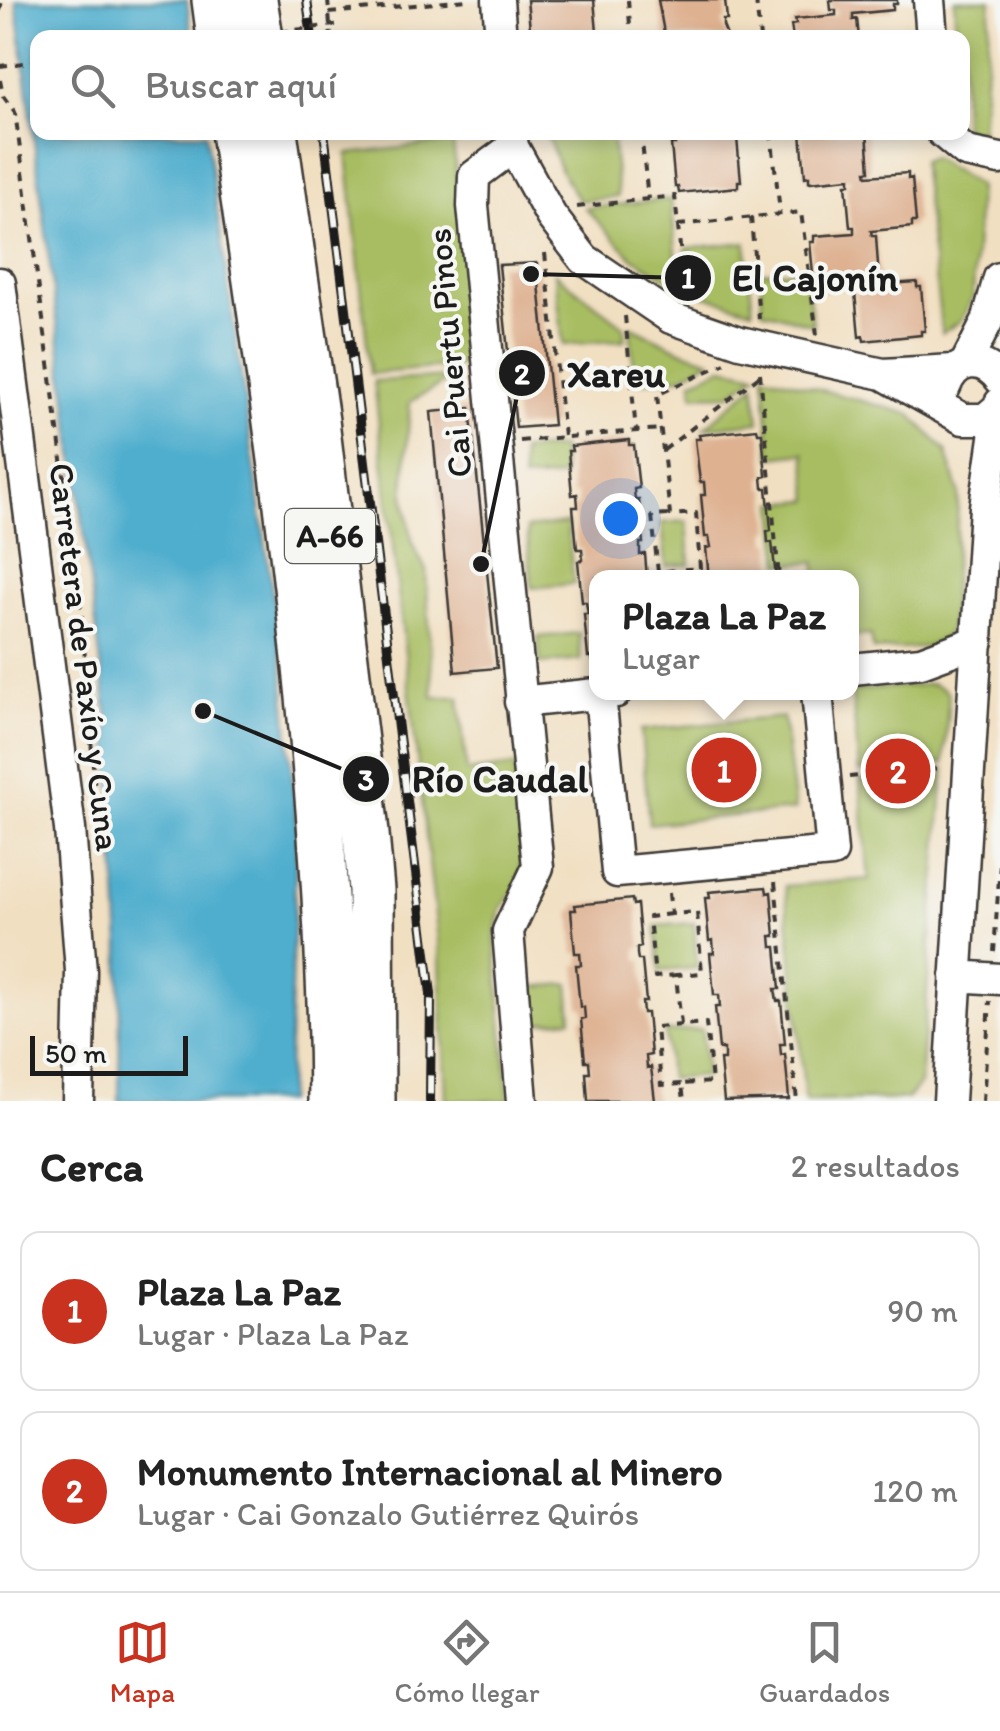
<!DOCTYPE html>
<html lang="es">
<meta charset="utf-8">
<style>
body{margin:0;font-family:Itim,sans-serif;background:#f6f6f6;color:#222}
.scale{position:absolute;left:30px;bottom:25px;width:158px;box-sizing:border-box;padding-left:10px;border:5px solid #1c1c1c;border-top:0;font-size:28px;line-height:35px;white-space:nowrap;color:#1c1c1c;-webkit-text-stroke:8px #f6f6f2;paint-order:stroke}
.you{position:absolute;left:620px;top:518px;width:35px;height:35px;margin:-25px;border:8px solid #fff;border-radius:50%;background:#1a73e8;box-shadow:0 0 0 15px #1a73e833}
.badge{display:grid;place-items:center;width:65px;height:65px;border-radius:50%;background:#c8321e;color:#fff;font-size:32px;font-weight:700}
.pin{position:absolute;translate:-50% -50%;border:5px solid #fff;box-shadow:0 2px 10px #0006}
.popup{position:absolute;left:589px;top:570px;width:270px;height:130px;box-sizing:border-box;display:grid;place-content:center;border-radius:20px;background:#fff;filter:drop-shadow(0 2px 8px #0005);font-size:32px;white-space:nowrap;color:#767676}
.popup b{font-size:38px;color:#222}
.popup::after{content:'';position:absolute;left:50%;top:100%;margin-left:-20px;border:20px solid transparent;border-top-color:#fff}
.list{margin:0;padding:0;list-style:none}
h2{display:flex;justify-content:space-between;align-items:center;height:130px;margin:0;padding:0 40px;font-size:42px}
h2 small{font-size:32px;font-weight:400;color:#767676}
.list li{display:grid;grid-template-columns:65px 1fr auto;gap:30px;align-items:center;box-sizing:border-box;height:160px;margin:0 20px 20px;padding:0 20px;border:2px solid #e0e0e0;border-radius:20px}
.list b{display:block;font-size:38px;white-space:nowrap}
.list p{margin:0;font-size:32px;white-space:nowrap;color:#767676}
.list em{font-size:32px;font-style:normal;color:#767676}
.icon{flex:none;width:55px;height:55px;fill:none;stroke:currentColor;stroke-width:2;stroke-linecap:round;stroke-linejoin:round}
.map{position:relative;flex:none;width:1000px;height:1101px;overflow:hidden}
.search{position:absolute;background:#fff;box-shadow:0 5px 15px #0003;left:30px;right:30px;top:30px;height:110px;display:flex;align-items:center;gap:25px;box-sizing:border-box;padding:0 35px;border-radius:20px;color:#767676;font-size:38px}
.sheet{height:490px;background:#fff}
nav{display:flex;justify-content:space-around;align-items:center;box-sizing:border-box;height:140px;border-top:2px solid #e0e0e0;background:#fff;font-size:28px;color:#767676}
nav a{display:grid;justify-items:center;gap:5px}
nav .on{color:#c8321e}
.map>svg:first-child{display:block}
.green{fill:#a8bd62;stroke:#626c3f;stroke-width:2.5}
.water{fill:#50aece;stroke:#366575;stroke-width:2.5}
.building{fill:#deb191}
.lines{fill:none;stroke-linecap:round;stroke-linejoin:round}
.minor-casing{stroke:#3c3935;stroke-width:35}
.highway-casing{stroke:#3c3935;stroke-width:50}
.path{stroke:#3c3935;stroke-width:4;stroke-dasharray:8 8;stroke-linecap:butt}
.minor{stroke:#fff;stroke-width:30}
.highway{stroke:#fff;stroke-width:45}
.rail-casing{stroke:#1c1c1c;stroke-width:10}
.rail{stroke:#f6f6f2;stroke-width:6;stroke-dasharray:19;stroke-linecap:butt}
.path-bridge{stroke:#3c3935;stroke-width:4;stroke-dasharray:8 8;stroke-linecap:butt}
.labels{text-anchor:middle;dominant-baseline:central;stroke-width:8;stroke-linejoin:round;paint-order:stroke}
.shield{fill:#f6f6f2;stroke:#5d5d5c;stroke-width:2.5}
.shield-label{font-size:32px;font-weight:bold;fill:#1c1c1c}
.street-label{font-size:35px;fill:#1c1c1c;stroke:#f6f6f2}
.leader{fill:none;stroke:#1c1c1c;stroke-width:4}
.callout-dot{fill:#1c1c1c;stroke:#f6f6f2;stroke-width:4}
.mark-label{font-size:30px;text-anchor:middle;font-weight:bold;fill:#fff}
.callout-label{font-size:38px;text-anchor:middle;font-weight:bold;fill:#1c1c1c;stroke:#f6f6f2;stroke-width:8;stroke-linejoin:round;paint-order:stroke}
</style>
<div class="map">
<svg width="1000" height="1101" viewBox="0 0 1000 1101">
<rect width="100%" height="100%" fill="#f6f6f2"/>
<filter id="ink" filterUnits="userSpaceOnUse"><feTurbulence type="fractalNoise" baseFrequency=".01" numOctaves="2"/><feDisplacementMap in="SourceGraphic" scale="20" xChannelSelector="R" yChannelSelector="G"/><feConvolveMatrix kernelMatrix="1 2 1 2 8 2 1 2 1" color-interpolation-filters="sRGB"/></filter>
<filter id="wash" filterUnits="userSpaceOnUse"><feTurbulence type="fractalNoise" baseFrequency=".0048" numOctaves="4" result="noise"/><feDisplacementMap in="SourceGraphic" scale="40" xChannelSelector="R" yChannelSelector="G"/><feGaussianBlur stdDeviation="2.25" result="paint"/><feColorMatrix in="noise" values="0 0 0 0 0 0 0 0 0 0 0 0 0 0 0 0 0 1.4 0 .05"/><feComposite in="paint" operator="in"/></filter>
<g filter="url(#wash)">
<rect width="100%" height="100%" fill="#f1dfc1"/>
<!-- green -->
<path class="green" d="M954 0H991L981 133 963 128 962 38 956 37Z
M546 133H612L618 197 579 201 561 171Z
M453 142 475 364 370 374 347 154Z
M932 157 978 186 973 297 961 321 942 333 921 161Z
M671 199 679 285 632 257 585 208Z
M746 242 753 310 689 291 686 248Z
M805 270 813 325 762 310 760 272Z
M555 273 624 326V340L563 345Z
M630 326 681 350 711 360 680 377 635 382Z
M723 367 757 374 731 394 694 395 692 381Z
M764 374 910 414 946 451 959 493 950 628C939 654 898 648 873 650L871 635 852 636V578L817 577 815 562 781 564 775 503 810 500 805 453 771 457Z
M454 377 410 402 404 494 413 545 426 570 433 697H459L467 772 515 766 523 857 518 885 501 909 495 938 509 1101H446L440 958 374 381Z
M755 384 759 422 704 428Z
M561 448 563 477 523 480 521 451Z
M687 521 690 564 666 566 662 523Z
M567 523 574 584 532 588 527 528Z
M579 633 581 660 540 664 538 637Z
M932 684 944 689 949 695 944 763 911 768 910 758 891 759V770L859 772 852 691Z
M783 717 795 810 649 824 641 730Z
M944 770 920 1084 907 1099 805 1101 785 886 869 879 860 781 891 777V788L913 787 915 773Z
M694 923 697 968 660 971 656 926Z
M569 984 572 1019 534 1023 532 987Z
M702 1029 706 1076 669 1079 665 1032Z"/>
<!-- water -->
<path class="water" d="M16 0H187L192 37 38 38V132L206 133 282 658 297 828 287 1101H119L120 946 108 720Z"/>
<g id="blocks">
<!-- building -->
<path class="building" d="M527 0H594L597 32 593 33V38H531Z
M658 0H725L727 20H723V26L728 38H665Z
M830 0H897V4H893V10L853 14V20L857 19 859 38H793L791 25 796 24 795 19 836 15V10H831Z
M673 132H734V138H737L741 181H738V187L679 193 678 187H675L671 144H675Z
M867 132 870 171H866L867 176 908 173V179L912 178 916 222H912V227L871 231 872 236H876L879 280H875L876 285 917 282V287H921L925 331H921V335L864 341 863 336 859 337 855 292H860L859 287 818 291V285H814L810 242H814V236L854 233V227H850L846 184H850V178L809 182V176L805 177 801 133Z
M537 263 553 425 516 428 499 265Z
M470 408 497 668 455 672 431 412Z
M757 429 758 433H762L766 476 762 477 763 488H767L771 530 767 531 768 543 772 542 776 578H709L706 548 711 547 709 537H705L701 495H705L704 482H700L695 439H700L699 435Z
M629 440V445H634L639 488 634 489 635 500H639L643 543H640V555L645 554 647 578H596V662H593L592 657H588L584 614H588L586 602H582L578 561 583 560 582 549H577L573 507H578L577 494 572 495 568 451H572L571 446Z
M766 887 767 893 771 892 775 936H771L772 947H776L780 989H775L777 1001H781L785 1044H780L781 1055 785 1054 789 1099 724 1101 720 1060H724V1049H719L715 1007H720L719 995H714L710 953H714L713 940 709 941 705 898H710L709 892Z
M632 899 633 905 637 904 641 947 637 948V954L638 960H642L646 1002H642L643 1013H647L651 1055 646 1056 647 1068 651 1067 655 1101H588L586 1073H590L589 1061H585L581 1019 585 1018 584 1007H580L576 965H581L580 953H575L571 910H576L575 905Z"/>
</g>
</g>
<g filter="url(#ink)">
<use href="#blocks" fill-opacity="0" stroke="#3c3935" stroke-width="2.5"/>
<g class="lines">
<defs>
<path id="minor" d="M498 0 501 38
M929 0 932 38
M511 132 513 147 551 216 584 259 671 318 740 342 883 374 954 370
M942 132 966 152 1000 159
M513 147 474 176 473 206 538 867 508 931 522 1101
M0 283 70 829 81 971 78 1101
M966 363 987 322 999 278
M883 374 963 419H985L998 408
M945 387C955 359 982 355 1000 379
M852 669 921 662 978 641
M600 694 617 872 832 852 817 692
M520 702 616 692
M956 976 1000 979
M949 1101 985 507 1000 403"/>
<path id="highway" d="M215 0 220 38
M254 0 260 38
M234 132C282 454 330 775 332 1101
M274 132 316 421 365 823 371 890 372 1101"/>
</defs>
<!-- minor casing -->
<use href="#minor" class="minor-casing"/>
<!-- highway casing -->
<use href="#highway" class="highway-casing"/>
<!-- path -->
<path class="path" d="M328 0 331 38
M628 0 631 38
M756 0 760 38
M0 11 2 0
M329 13 466 0
M0 66 38 61
M0 80 3 96 15 112 80 593 99 845
M641 132 648 199
M771 132 780 212
M577 207 675 196 685 298
M751 217 759 319
M678 225 801 212 817 335
M545 253 564 437
M625 316 636 431
M760 373 779 578
M520 441 660 429
M664 450 759 376
M668 515 652 516 658 572 676 570
M676 578V570L700 568 696 513 670 515 657 395 725 363
M849 777 944 768
M775 882 797 1101
M669 893 671 914 697 912 702 973 676 975 681 1025 706 1023 712 1082 682 1084 684 1101
M671 914 649 917 655 977 676 975
M994 952 1000 863
M681 1025 656 1027 661 1085 682 1084
M983 1101 990 1001"/>
<!-- minor -->
<use href="#minor" class="minor"/>
<!-- highway -->
<use href="#highway" class="highway"/>
<defs>
<path id="rail" d="M307 0 312 38
M324 132 431 994 430 1101"/>
</defs>
<!-- rail casing -->
<use href="#rail" class="rail-casing"/>
<!-- rail -->
<use href="#rail" class="rail"/>
<!-- path-bridge -->
<path class="path-bridge" d="M233 38 334 25 336 38"/>
</g>
</g>
<g class="labels">
<!-- shield labels -->
<rect class="shield" x="285" y="509" width="90" height="54" rx="8"/>
<g class="shield-label">
<text x="330" y="536">A-66</text>
</g>
<!-- street labels -->
<g class="street-label">
<text transform="translate(449 353) rotate(-95)">Cai Puertu Pinos</text>
<text transform="translate(85 657) rotate(83)">Carretera de Paxío y Cuna</text>
</g>
</g>
<!-- callouts -->
<path class="leader" d="M531 274L688 278M481 564L522 373M203 711L366 779"/>
<g class="callout-dot">
<circle cx="531" cy="274" r="10"/>
<circle cx="481" cy="564" r="10"/>
<circle cx="203" cy="711" r="10"/>
<circle cx="688" cy="278" r="25"/>
<circle cx="522" cy="373" r="25"/>
<circle cx="366" cy="779" r="25"/>
</g>
<g class="mark-label">
<text x="688" y="288">1</text>
<text x="522" y="384">2</text>
<text x="366" y="790">3</text>
</g>
<g class="callout-label">
<text x="815" y="291">El Cajonín</text>
<text x="616" y="387">Xareu</text>
<text x="500" y="792">Río Caudal</text>
</g>
</svg>
<div class="scale">50 m</div>
<div class="you"></div>
<div class="pin badge" style="left:724px;top:770px">1</div>
<div class="popup"><b>Plaza La Paz</b>Lugar</div>
<div class="pin badge" style="left:898px;top:771px">2</div>
<div class="search"><svg class="icon" aria-label="search" viewBox="0 0 24 24"><circle cx="10" cy="10" r="6"/><path d="M15 15l6 6"/></svg>Buscar aquí</div>
</div>
<section class="sheet">
<h2>Cerca<small>2 resultados</small></h2>
<ul class="list">
<li><span class="badge">1</span><div><b>Plaza La Paz</b><p>Lugar · Plaza La Paz</p></div><em>90 m</em></li>
<li><span class="badge">2</span><div><b>Monumento Internacional al Minero</b><p>Lugar · Cai Gonzalo Gutiérrez Quirós</p></div><em>120 m</em></li>
</ul>
</section>
<nav>
<a class="on"><svg class="icon" aria-label="map" viewBox="0 0 24 24"><path d="M3 6l6-2 6 2 6-2v14l-6 2-6-2-6 2zM9 4v14M15 6v14"/></svg>Mapa</a>
<a><svg class="icon" aria-label="directions" viewBox="0 0 24 24"><path d="M12 3l9 9-9 9-9-9zM9 14v-3h6M13 9l2 2-2 2"/></svg>Cómo llegar</a>
<a><svg class="icon" aria-label="saved" viewBox="0 0 24 24"><path d="M7 4h10v16l-5-4-5 4z"/></svg>Guardados</a>
</nav>
